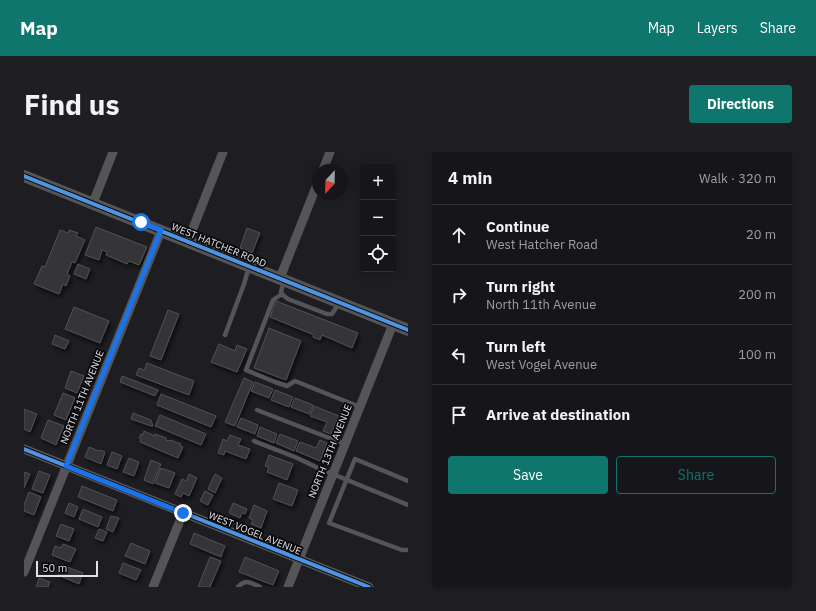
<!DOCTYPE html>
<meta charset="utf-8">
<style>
body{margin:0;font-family:"IBM Plex Sans",sans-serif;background:#1f1f23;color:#f1f3f6}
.controls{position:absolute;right:12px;top:12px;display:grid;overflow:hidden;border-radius:4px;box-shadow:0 2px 10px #0003}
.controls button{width:36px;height:36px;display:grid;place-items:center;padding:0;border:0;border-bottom:1px solid #353539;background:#16161a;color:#f1f3f6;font:20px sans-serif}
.compass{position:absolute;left:288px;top:12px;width:36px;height:36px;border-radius:50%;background:#16161a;box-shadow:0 2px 10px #0003;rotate:202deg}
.scale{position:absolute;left:12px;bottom:10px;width:62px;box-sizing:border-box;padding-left:4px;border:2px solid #e2e1e6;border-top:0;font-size:11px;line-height:14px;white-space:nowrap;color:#e2e1e6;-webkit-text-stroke:3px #08080a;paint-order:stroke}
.stop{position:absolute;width:12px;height:12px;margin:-9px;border:3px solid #1a73e8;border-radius:50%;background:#fff}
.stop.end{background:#1a73e8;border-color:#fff;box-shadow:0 1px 4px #0008}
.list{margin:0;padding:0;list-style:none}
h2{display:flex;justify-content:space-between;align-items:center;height:52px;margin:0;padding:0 16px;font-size:17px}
h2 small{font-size:13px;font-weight:400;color:#9e9fa2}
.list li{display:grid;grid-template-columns:26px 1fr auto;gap:12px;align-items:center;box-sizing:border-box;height:60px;padding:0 16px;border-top:1px solid #353539}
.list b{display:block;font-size:15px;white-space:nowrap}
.list p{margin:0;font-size:13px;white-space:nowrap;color:#9e9fa2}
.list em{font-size:13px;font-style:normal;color:#9e9fa2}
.actions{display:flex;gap:8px;padding:12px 16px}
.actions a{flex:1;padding:9px 0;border:1px solid #0f766e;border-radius:4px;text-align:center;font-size:14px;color:#0f766e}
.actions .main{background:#0f766e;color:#fff}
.icon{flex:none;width:22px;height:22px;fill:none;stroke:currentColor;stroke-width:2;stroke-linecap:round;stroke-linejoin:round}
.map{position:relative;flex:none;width:384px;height:435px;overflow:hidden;border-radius:4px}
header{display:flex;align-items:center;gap:24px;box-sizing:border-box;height:56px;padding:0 20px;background:#0f766e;color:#fff}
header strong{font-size:19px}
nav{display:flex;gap:22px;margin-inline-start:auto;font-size:14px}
.intro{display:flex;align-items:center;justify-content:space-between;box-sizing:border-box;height:96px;padding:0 24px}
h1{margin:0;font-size:28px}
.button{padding:10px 18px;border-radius:4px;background:#0f766e;color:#fff;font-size:14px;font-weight:700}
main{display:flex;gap:24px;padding:0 24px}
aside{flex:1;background:#16161a;border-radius:4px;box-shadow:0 2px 10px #0003}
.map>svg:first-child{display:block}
.building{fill:#353538;stroke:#515154;filter:url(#shadow)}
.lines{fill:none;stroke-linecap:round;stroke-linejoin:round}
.service{stroke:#555557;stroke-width:4.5}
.minor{stroke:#555557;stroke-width:9}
.tertiary{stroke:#555557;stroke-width:12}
.cycleway-casing{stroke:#08080a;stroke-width:6}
.cycleway{stroke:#4d94e3;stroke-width:4}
.route{stroke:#1a73e8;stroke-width:5}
.labels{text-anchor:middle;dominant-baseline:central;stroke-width:3.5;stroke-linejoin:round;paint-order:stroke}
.street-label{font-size:10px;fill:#e2e1e6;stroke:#08080a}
</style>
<header>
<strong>Map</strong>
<nav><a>Map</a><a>Layers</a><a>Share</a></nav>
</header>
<div class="intro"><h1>Find us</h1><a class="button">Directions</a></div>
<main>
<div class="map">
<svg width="384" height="435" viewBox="0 0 384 435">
<defs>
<filter id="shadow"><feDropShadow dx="2" dy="3" stdDeviation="2" flood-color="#0009"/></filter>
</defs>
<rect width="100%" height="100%" fill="#1e1e22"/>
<!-- building -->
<path class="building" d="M72 75 123 95 115 113 105 109 103 112 82 103 83 100 78 98 75 108 61 103Z
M223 76 236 81 228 101 216 96Z
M36 78 44 81 45 78 54 81 52 84 61 88 51 111 48 110 43 122 46 124 42 134 39 132 35 142 10 132 18 114 21 115Z
M54 112 66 117 62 127 50 122Z
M252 149 334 181 328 196 298 183 296 188 289 185 290 183 246 165Z
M50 155 85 169 76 191 41 177Z
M144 158 155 162 137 208 126 204Z
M245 176 277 189 262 228 230 216Z
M31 183 45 189 41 197 28 192Z
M195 192 211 199 213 193 223 197 213 220 187 210Z
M123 211 170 229 165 243 112 223 115 216 120 218Z
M47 219 60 224 53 241 41 236Z
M98 224 134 238 131 244 96 230Z
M220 226 229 230 211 274 201 270Z
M231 230 249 237 245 246 227 239Z
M251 238 269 245 265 255 247 248Z
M39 241 51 246 42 268 30 263Z
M137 242 192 264 187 275 133 253Z
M271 246 289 253 285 262 267 255Z
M290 254 315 264 307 282 299 279 303 270 286 264Z
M0 257 13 262 6 280 0 277Z
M109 261 127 268 129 274H127L107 267Z
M136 263 182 282 177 293 131 274Z
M217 266 234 273 231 282 213 275Z
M24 268 40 274 32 293 17 286Z
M236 275 253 282 250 291 233 284Z
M120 279 131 284V282L142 286V288L145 289 146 288 157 292 156 294 159 295 154 306 116 290 117 287 115 286 117 282 119 283Z
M256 282 274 289 270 299 252 291Z
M206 283 217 287 214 293 226 297 222 307 201 299 200 303 194 301 199 287 203 289Z
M296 288 303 291 296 309 272 299 276 290 292 296Z
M65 295 75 299 76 298 81 300 77 312 61 305Z
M88 300 98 304 93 317 83 313Z
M245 303 269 312 263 328 243 320 245 315 241 314Z
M105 306 115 310 110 324 99 320Z
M127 308 137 312 129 332 120 328Z
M137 316 151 321 145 336 131 331Z
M15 319 26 323 19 341 8 337Z
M0 320 6 322 0 336Z
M165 322 173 326 165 344 159 341 157 345 151 342 158 327 162 329Z
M191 322 198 326 191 341 184 337Z
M255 331 274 338 268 354 249 347Z
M58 334 93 348 89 359 54 345Z
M181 339 189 343 184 353 176 349Z
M5 340 17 345 10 363 0 359V353Z
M45 351 54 355 50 365 41 361Z
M209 351 223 357 221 362 218 361 216 366 205 361Z
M230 353 243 359 237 376 227 372 229 368 225 366Z
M59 357 78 365 74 375 55 367Z
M87 364 95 366 89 380 82 377Z
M37 372 50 377 45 389 32 384Z
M75 377 83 380 79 389 71 386Z
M170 381 201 394 197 405 166 392Z
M107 391 126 399 121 412 101 404Z
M39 392 52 397 46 410 28 403 31 394 37 396Z
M186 405 197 409 186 435H174Z
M221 405 255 419 249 433 215 420Z
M99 411 117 418 112 428 95 421Z
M38 413 59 421 55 432 34 423Z
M15 426 26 430 24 435H12Z"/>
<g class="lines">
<!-- service -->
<path class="service" d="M260 128 257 140 259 143 264 147 303 162H308L315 151
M258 142 249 148 222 218 251 230 263 234 271 229 336 255
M201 183 220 132 225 115
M233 258 321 292
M230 289 271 305 294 316 384 353
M384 329 331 307 305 371 378 398H384
M214 435C222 426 227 431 236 435"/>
<!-- minor -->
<path class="minor" d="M299 18 306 0
M69 51 89 0
M164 89 199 0
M256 126 294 30
M0 297 345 435
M0 420 137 79
M129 435 159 361
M264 435 369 172"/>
<!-- tertiary -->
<path class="tertiary" d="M0 24 384 178"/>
<defs>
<path id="cycleway" d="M0 24 384 178
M0 297 345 435"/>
</defs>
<!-- cycleway casing -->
<use href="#cycleway" class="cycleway-casing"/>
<!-- cycleway -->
<use href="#cycleway" class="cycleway"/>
</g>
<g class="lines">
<!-- route -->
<path class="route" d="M117 70 137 78 42 314 159 361"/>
</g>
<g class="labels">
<!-- street labels -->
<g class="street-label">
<text transform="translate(195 93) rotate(22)">WEST HATCHER ROAD</text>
<text transform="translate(58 245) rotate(-68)">NORTH 11TH AVENUE</text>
<text transform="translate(306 299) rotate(-68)">NORTH 13TH AVENUE</text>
<text transform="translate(231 381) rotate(22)">WEST VOGEL AVENUE</text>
</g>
</g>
</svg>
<div class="controls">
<button>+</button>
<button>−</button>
<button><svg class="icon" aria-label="locate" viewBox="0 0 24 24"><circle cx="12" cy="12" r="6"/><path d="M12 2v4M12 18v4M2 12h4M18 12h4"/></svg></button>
</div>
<svg class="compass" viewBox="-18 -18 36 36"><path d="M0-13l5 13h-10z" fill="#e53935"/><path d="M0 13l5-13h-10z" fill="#9e9fa2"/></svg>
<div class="scale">50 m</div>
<div class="stop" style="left:117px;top:70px"></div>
<div class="stop end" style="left:159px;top:361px"></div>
</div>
<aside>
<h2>4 min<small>Walk · 320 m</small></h2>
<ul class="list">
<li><svg class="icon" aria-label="ahead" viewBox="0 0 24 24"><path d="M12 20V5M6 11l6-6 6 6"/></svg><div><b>Continue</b><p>West Hatcher Road</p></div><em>20 m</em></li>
<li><svg class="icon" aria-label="right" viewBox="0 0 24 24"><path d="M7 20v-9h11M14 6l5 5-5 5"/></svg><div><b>Turn right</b><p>North 11th Avenue</p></div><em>200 m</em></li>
<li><svg class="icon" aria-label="left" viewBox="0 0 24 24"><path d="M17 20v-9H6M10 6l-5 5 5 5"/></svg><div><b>Turn left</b><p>West Vogel Avenue</p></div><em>100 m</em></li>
<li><svg class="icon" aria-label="arrive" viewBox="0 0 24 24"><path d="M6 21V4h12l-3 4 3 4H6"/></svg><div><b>Arrive at destination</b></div></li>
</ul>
<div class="actions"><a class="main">Save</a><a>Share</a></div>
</aside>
</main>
